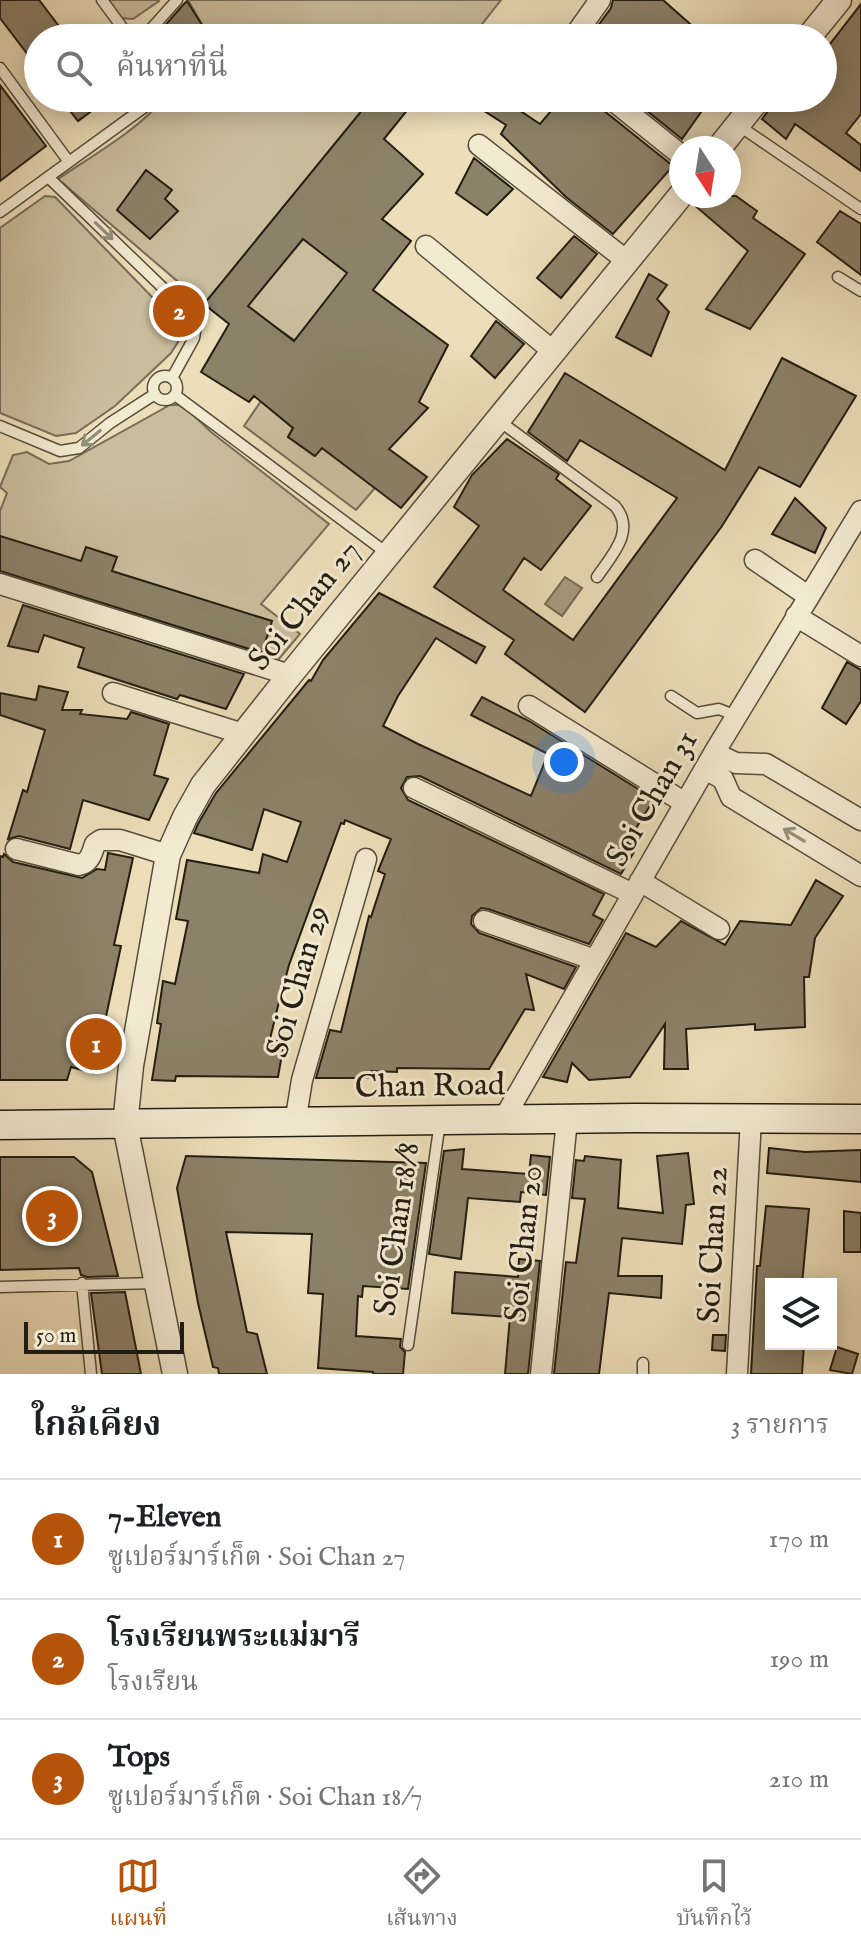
<!DOCTYPE html>
<html lang="th">
<meta charset="utf-8">
<style>
body{margin:0;font-family:"IM FELL English","Noto Serif Thai",serif;background:#f2f2f2;color:#202124}
.controls{position:absolute;right:24px;bottom:24px;display:grid;overflow:hidden;border-radius:0px;box-shadow:0 4px 20px #0003}
.controls button{width:72px;height:72px;display:grid;place-items:center;padding:0;border:0;border-bottom:2px solid #e0e0e0;background:#fff;color:#202124;font:40px sans-serif}
.compass{position:absolute;left:669px;top:136px;width:72px;height:72px;border-radius:50%;background:#fff;box-shadow:0 4px 20px #0003;rotate:168deg}
.scale{position:absolute;left:24px;bottom:20px;width:160px;box-sizing:border-box;padding-left:8px;border:4px solid #241d12;border-top:0;font-size:22px;line-height:28px;white-space:nowrap;color:#241d12;-webkit-text-stroke:6px #f3ead2;paint-order:stroke}
.you{position:absolute;left:564px;top:762px;width:28px;height:28px;margin:-20px;border:6px solid #fff;border-radius:50%;background:#1a73e8;box-shadow:0 0 0 12px #1a73e833}
.badge{display:grid;place-items:center;width:52px;height:52px;border-radius:50%;background:#b45309;color:#fff;font-size:26px;font-weight:700}
.pin{position:absolute;translate:-50% -50%;border:4px solid #fff;box-shadow:0 2px 8px #0006}
.list{margin:0;padding:0;list-style:none}
h2{display:flex;justify-content:space-between;align-items:center;height:104px;margin:0;padding:0 32px;font-size:34px}
h2 small{font-size:26px;font-weight:400;color:#757577}
.list li{display:grid;grid-template-columns:52px 1fr auto;gap:24px;align-items:center;box-sizing:border-box;height:120px;padding:0 32px;border-top:2px solid #e0e0e0}
.list b{display:block;font-size:30px;white-space:nowrap}
.list p{margin:0;font-size:26px;white-space:nowrap;color:#757577}
.list em{font-size:26px;font-style:normal;color:#757577}
.icon{flex:none;width:44px;height:44px;fill:none;stroke:currentColor;stroke-width:2;stroke-linecap:round;stroke-linejoin:round}
.map{position:relative;flex:none;width:861px;height:1374px;overflow:hidden}
.search{position:absolute;background:#fff;box-shadow:0 4px 20px #0003;left:24px;right:24px;top:24px;height:88px;display:flex;align-items:center;gap:20px;box-sizing:border-box;padding:0 28px;border-radius:44px;color:#757577;font-size:30px}
.sheet{height:464px;background:#fff}
nav{display:flex;justify-content:space-around;align-items:center;box-sizing:border-box;height:112px;border-top:2px solid #e0e0e0;background:#fff;font-size:22px;color:#757577}
nav a{display:grid;justify-items:center;gap:4px}
nav .on{color:#b45309}
.map>svg:first-child{display:block}
.green{fill:#cabd9d;stroke:#776d58;stroke-width:2}
.water{fill:#a89c80;stroke:#736954;stroke-width:2}
.building{fill:#8c8169;stroke:#241d12;stroke-width:2;fill-rule:evenodd}
.lines{fill:none;stroke-linecap:round;stroke-linejoin:round}
.service-casing{stroke:#564d3c;stroke-width:13}
.minor-casing{stroke:#564d3c;stroke-width:23}
.tertiary-casing{stroke:#564d3c;stroke-width:27}
.secondary-casing{stroke:#241d12;stroke-width:31}
.service{stroke:#f3ead2;stroke-width:10}
.minor{stroke:#f3ead2;stroke-width:20}
.tertiary{stroke:#f3ead2;stroke-width:24}
.secondary{stroke:#f3ead2;stroke-width:28}
.oneway{stroke:#968e7c}
.labels{text-anchor:middle;dominant-baseline:central;stroke-width:6;stroke-linejoin:round;paint-order:stroke}
.street-label{font-size:32px;fill:#241d12;stroke:#f3ead2}
</style>
<div class="map">
<svg width="861" height="1374" viewBox="0 0 861 1374">
<rect width="100%" height="100%" fill="#ecdeb9"/>
<filter id="stains"><feTurbulence type="fractalNoise" baseFrequency=".0025" numOctaves="4"/><feColorMatrix values="0 0 0 0 .2 0 0 0 0 .09 0 0 0 0 .02 0 0 0 .5 -.17"/></filter>
<radialGradient id="worn" r=".72"><stop offset=".6" stop-color="#630" stop-opacity="0"/><stop offset="1" stop-color="#630" stop-opacity=".3"/></radialGradient>
<!-- green -->
<path class="green" d="M108 0H158L159 1 133 19 120 18Z
M188 0H501L471 38H210Z
M165 98H380L204 304 58 179C95 154 135 132 165 98Z
M339 181 392 238 302 345 241 304Z
M45 196 55 197 185 331 171 353 115 406 76 433 56 436 0 413V228Z
M261 401 293 428 288 437 314 456 322 448 375 488 356 510 244 426Z
M170 405H179L191 413 211 432 329 524 261 604 300 634 273 666 0 581V511L7 493 0 487 13 455 27 452 49 464 69 461Z"/>
<!-- water -->
<path class="water" d="M565 577 582 588 562 616 545 604Z"/>
<!-- building -->
<path class="building" d="M0 0H39L68 38H38V68L0 18Z
M613 0H663L706 38H589L611 8Z
M187 1 210 38H154L183 5Z
M861 4V114L846 133 861 145V171L795 124 786 139 762 119 771 107 774 98H823V53Z
M0 85 46 146 0 181Z
M60 98H109L78 121Z
M372 98H417L384 139 423 174 382 219 411 241 373 290 448 345 419 402 428 408 389 449 427 477 401 508 322 448 315 456 288 437 293 428 254 396 249 402 201 372 229 324 204 304ZM303 239 347 273 294 341 248 306Z
M464 98H501L540 124 562 98H588L673 166 613 234 566 197 501 134 506 125Z
M648 98H711L682 139 641 106Z
M474 158 513 189 487 215 456 193Z
M146 170 172 190 165 199 178 211 150 239 117 210Z
M696 196H736L757 211 753 218 805 254 750 329 706 309 748 251 693 204Z
M840 211 861 224V275L817 242Z
M574 236 597 254 561 298 537 278Z
M649 274 667 285 657 299 669 312 651 356 616 337Z
M496 321 524 344 495 378 471 356Z
M782 358 856 396 800 487 759 467 722 526 585 712 505 654 514 640 434 587 479 526 454 507 472 475 507 439 559 474 556 479 591 506 541 570 524 558 503 590 573 640 677 498 580 440 567 461 528 432 565 373 725 470Z
M795 498 826 528 815 553 772 534Z
M0 536 81 561 86 547 117 557 112 571 272 621 262 653 0 571Z
M379 593 485 647 476 663 436 638 398 696 383 726 418 744 531 796 548 754 471 715 482 697 529 721 654 799 627 843 637 847 621 874 420 776 407 777 401 788 408 800 604 894 593 915 603 920 589 944 488 909 481 908 472 916 471 924 479 933 576 967 564 989 526 974 534 1010 525 1009 489 1069 397 1068V1072L371 1071 369 1078H316L330 1030 341 1032 369 916 371 917 385 874 378 871 391 839 345 820 344 824 341 823 289 965 278 1006 270 1039 284 1043 278 1077 176 1076 175 1081 152 1080 161 1024 157 1023 163 981 175 984 188 921 176 919 187 860 259 873 263 854 287 862 301 822 264 809 252 850 194 833 198 824 216 793 309 680 311 681 323 660Z
M23 605 244 674 226 709 180 695 177 699 78 667 84 648 44 635 38 652 8 646Z
M847 662 861 670V701L846 724 822 708Z
M39 686 68 692 62 710H82L80 714 127 719 131 712 169 724 154 775 168 779 149 820 83 800 70 849 19 836 8 839 23 790 27 792 45 730 0 715V693L36 700Z
M108 853 133 858 114 945 121 946 94 1073 71 1067 67 1080H0V856L3 857 4 854 13 862 82 878 97 869 105 870Z
M816 880 843 896 815 938 809 977H804L805 1027 755 1030V1024L686 1029 688 1069H664L665 1024 630 1077 589 1080 572 1063 567 1082 543 1077 626 933 656 947 681 921 725 945 740 921 791 925Z
M769 1148 805 1152 861 1150V1182L767 1173Z
M464 1149 462 1169 529 1174 531 1155 550 1157 546 1195 521 1192 520 1202 468 1198 461 1259 429 1254 444 1151Z
M688 1153 694 1204 686 1205 682 1244 622 1238 618 1276H662L661 1298 609 1293 599 1374H554L566 1262 576 1263 585 1199 572 1198 576 1160 584 1161 585 1156 621 1160 618 1208 663 1213 657 1156Z
M186 1156 426 1163 408 1289 363 1286 362 1297 358 1296 356 1336 401 1339 400 1347 405 1352 403 1374H373V1372L318 1368 323 1294 308 1293 312 1234 226 1232 247 1332 257 1334 267 1374H219L218 1368 213 1367 198 1303 177 1188Z
M0 1157H74L92 1172 118 1276 87 1277 81 1275 79 1268 0 1270Z
M766 1206 809 1209 802 1284H771V1344H804L802 1374H751L757 1266H760Z
M844 1211 861 1213V1252H844Z
M519 1259 540 1261 528 1374H505L510 1317 452 1313 455 1272 518 1277Z
M125 1292 141 1374H102L91 1293Z
M713 1335H726L725 1351 712 1350Z
M837 1347 858 1354 852 1374 830 1370Z"/>
<g class="lines">
<defs>
<path id="service" d="M102 0 130 38
M143 38 177 0
M0 68 69 162
M738 125 861 209
M48 177 190 314 196 326 194 338 172 378
M0 212 157 98
M838 277 861 291
M153 388a12 12 0 1 1 24 0a12 12 0 1 1-24 0Z
M175 395 388 554
M498 420 615 506C636 531 612 555 597 577
M0 426 60 451 79 448 110 423 155 394
M671 696 697 713 719 709 736 716
M82 1283 91 1374
M0 1287 156 1283
M408 1345 440 1122
M643 1374V1363"/>
<path id="minor" d="M573 38 600 0
M610 98 681 155
M479 145 627 261
M426 246 554 352
M755 560 808 596
M0 584 290 675
M796 616 861 656
M113 693 243 734
M529 706 685 803
M714 753 736 763 766 764 861 820
M705 769 723 779 731 797 861 876
M414 788 633 894
M16 849 79 865C90 863 92 853 95 844L101 840H120L168 855
M640 881 719 929
M484 921 595 960
M503 1120 714 753 861 511
M295 1123 302 1080 366 859
M541 1374 567 1120
M737 1374 751 1119"/>
<path id="tertiary" d="M808 38 839 0
M719 148 759 98
M175 1374 125 1125 131 1066 168 855 185 817 203 785 290 675 681 195"/>
<path id="secondary" d="M0 1125 634 1118 861 1119"/>
</defs>
<!-- service casing -->
<use href="#service" class="service-casing"/>
<!-- minor casing -->
<use href="#minor" class="minor-casing"/>
<!-- tertiary casing -->
<use href="#tertiary" class="tertiary-casing"/>
<!-- secondary casing -->
<use href="#secondary" class="secondary-casing"/>
<!-- service -->
<use href="#service" class="service"/>
<!-- minor -->
<use href="#minor" class="minor"/>
<!-- tertiary -->
<use href="#tertiary" class="tertiary"/>
<!-- secondary -->
<use href="#secondary" class="secondary"/>
</g>
<!-- one-way arrows -->
<defs><path id="oneway-shaft" d="M-6 0H5M1.5-3L5.5 0L1.5 3" fill="none" stroke-width="1.6" stroke-linecap="round" stroke-linejoin="round" transform="scale(2)"/></defs>
<g class="oneway">
<use href="#oneway-shaft" transform="translate(104 231) rotate(44)"/>
<use href="#oneway-shaft" transform="translate(91 438) rotate(141)"/>
<use href="#oneway-shaft" transform="translate(794 835) rotate(-149)"/>
</g>
<g class="labels">
<!-- street labels -->
<g class="street-label">
<text transform="translate(305 606) rotate(-51)">Soi Chan 27</text>
<text transform="translate(653 799) rotate(-60)">Soi Chan 31</text>
<text transform="translate(299 982) rotate(-74)">Soi Chan 29</text>
<text transform="translate(430 1087) rotate(-1)">Chan Road</text>
<text transform="translate(398 1229) rotate(-82)">Soi Chan 18/8</text>
<text transform="translate(525 1244) rotate(-84)">Soi Chan 20</text>
<text transform="translate(714 1245) rotate(-87)">Soi Chan 22</text>
</g>
</g>
<rect width="100%" height="100%" filter="url(#stains)"/>
<rect width="100%" height="100%" fill="url(#worn)"/>
</svg>
<div class="controls">
<button><svg class="icon" aria-label="layers" viewBox="0 0 24 24"><path d="M12 4l9 5-9 5-9-5zM3 14l9 5 9-5"/></svg></button>
</div>
<svg class="compass" viewBox="-18 -18 36 36"><path d="M0-13l5 13h-10z" fill="#e53935"/><path d="M0 13l5-13h-10z" fill="#757577"/></svg>
<div class="scale">50 m</div>
<div class="you"></div>
<div class="pin badge" style="left:96px;top:1044px">1</div>
<div class="pin badge" style="left:179px;top:311px">2</div>
<div class="pin badge" style="left:52px;top:1216px">3</div>
<div class="search"><svg class="icon" aria-label="search" viewBox="0 0 24 24"><circle cx="10" cy="10" r="6"/><path d="M15 15l6 6"/></svg>ค้นหาที่นี่</div>
</div>
<section class="sheet">
<h2>ใกล้เคียง<small>3 รายการ</small></h2>
<ul class="list">
<li><span class="badge">1</span><div><b>7-Eleven</b><p>ซูเปอร์มาร์เก็ต · Soi Chan 27</p></div><em>170 m</em></li>
<li><span class="badge">2</span><div><b>โรงเรียนพระแม่มารี</b><p>โรงเรียน</p></div><em>190 m</em></li>
<li><span class="badge">3</span><div><b>Tops</b><p>ซูเปอร์มาร์เก็ต · Soi Chan 18/7</p></div><em>210 m</em></li>
</ul>
</section>
<nav>
<a class="on"><svg class="icon" aria-label="map" viewBox="0 0 24 24"><path d="M3 6l6-2 6 2 6-2v14l-6 2-6-2-6 2zM9 4v14M15 6v14"/></svg>แผนที่</a>
<a><svg class="icon" aria-label="directions" viewBox="0 0 24 24"><path d="M12 3l9 9-9 9-9-9zM9 14v-3h6M13 9l2 2-2 2"/></svg>เส้นทาง</a>
<a><svg class="icon" aria-label="saved" viewBox="0 0 24 24"><path d="M7 4h10v16l-5-4-5 4z"/></svg>บันทึกไว้</a>
</nav>
